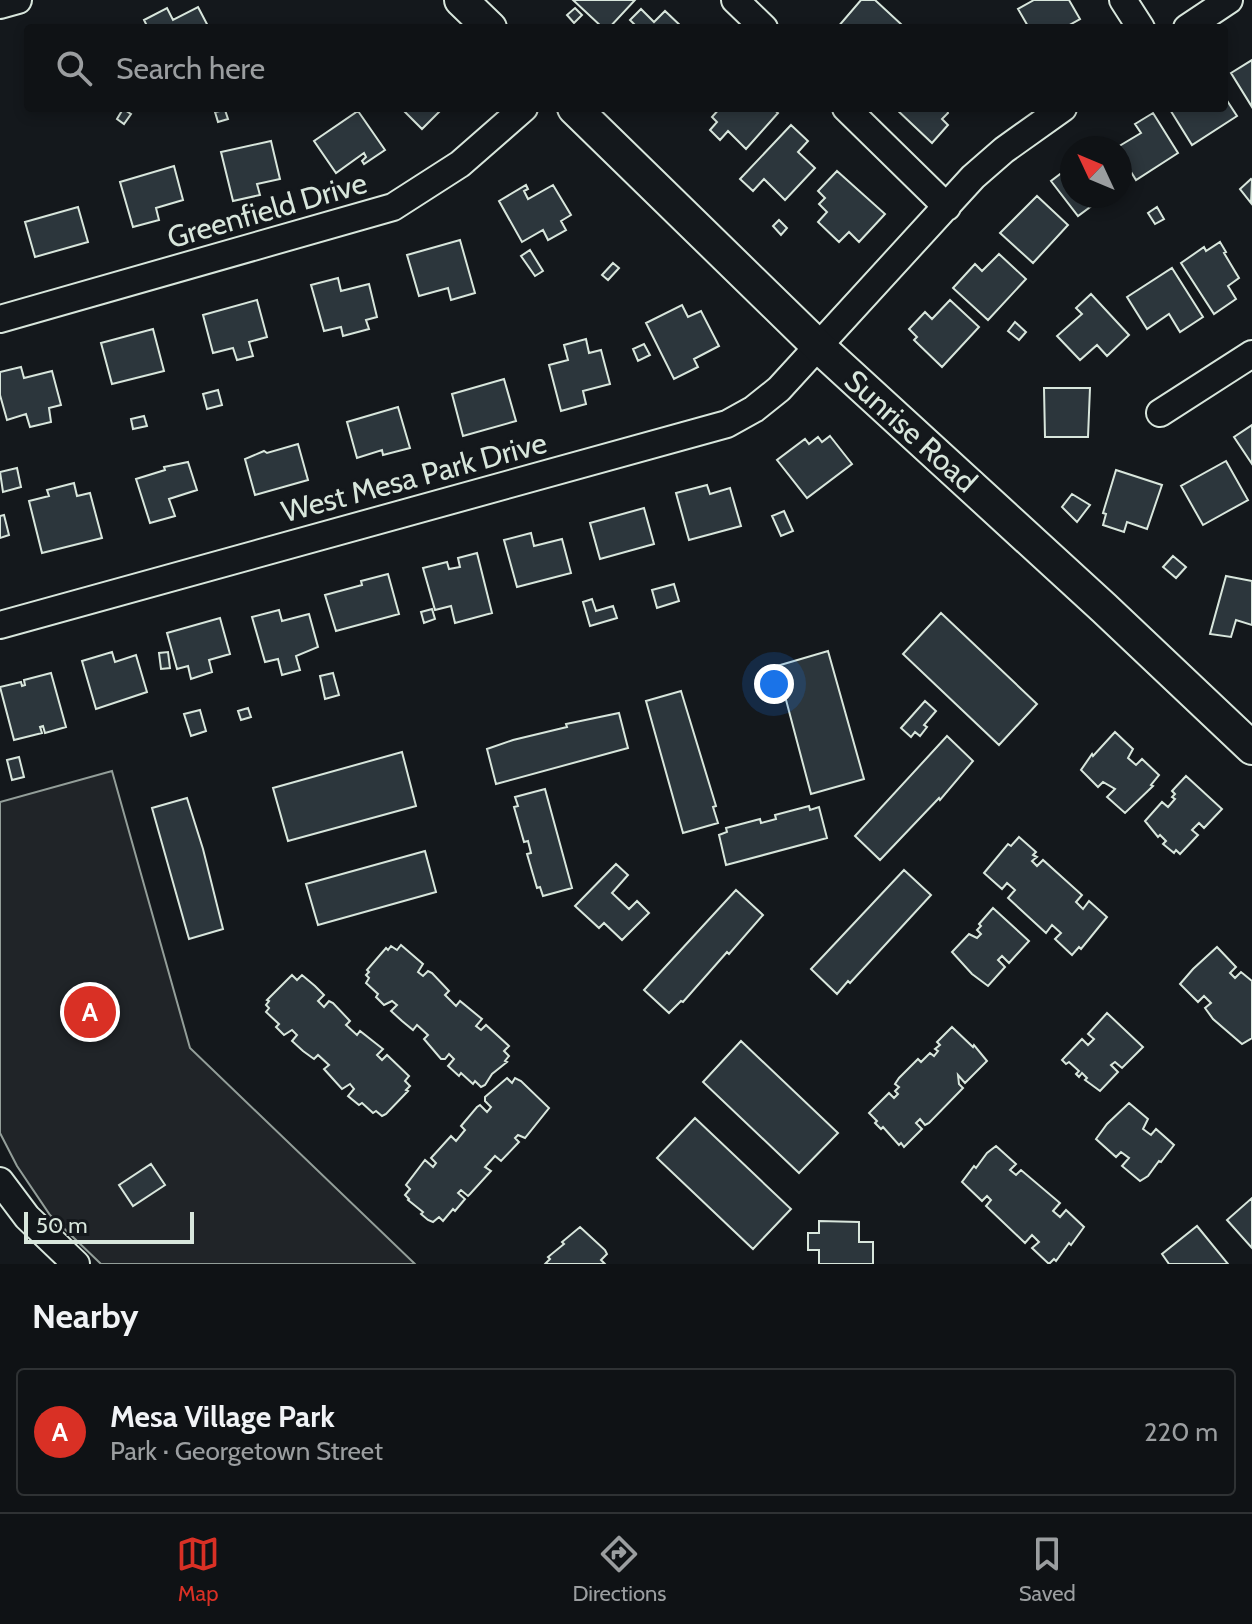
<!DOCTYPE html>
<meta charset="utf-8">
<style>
body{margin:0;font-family:Cabin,sans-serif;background:#1d2022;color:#f1f3f6}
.compass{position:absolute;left:1060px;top:136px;width:72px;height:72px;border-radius:50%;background:#0f1215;box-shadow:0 4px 12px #0003;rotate:314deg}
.scale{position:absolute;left:24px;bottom:20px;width:170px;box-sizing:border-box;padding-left:8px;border:4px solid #d8e6dc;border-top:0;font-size:22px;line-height:28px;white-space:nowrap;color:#d8e6dc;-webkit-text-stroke:6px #14181c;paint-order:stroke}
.you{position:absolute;left:774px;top:684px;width:28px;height:28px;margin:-20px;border:6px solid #fff;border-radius:50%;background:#1a73e8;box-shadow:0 0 0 12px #1a73e833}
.badge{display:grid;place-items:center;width:52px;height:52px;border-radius:50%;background:#d93025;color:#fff;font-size:26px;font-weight:700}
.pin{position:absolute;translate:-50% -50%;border:4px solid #fff;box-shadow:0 2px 8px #0006}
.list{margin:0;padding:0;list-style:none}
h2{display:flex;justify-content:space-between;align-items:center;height:104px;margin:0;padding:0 32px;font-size:34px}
h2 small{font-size:26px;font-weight:400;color:#9b9ea0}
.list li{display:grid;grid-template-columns:52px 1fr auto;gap:24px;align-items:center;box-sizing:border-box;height:128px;margin:0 16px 16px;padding:0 16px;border:2px solid #2f3234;border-radius:8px}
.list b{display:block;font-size:30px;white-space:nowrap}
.list p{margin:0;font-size:26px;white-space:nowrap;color:#9b9ea0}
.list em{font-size:26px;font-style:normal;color:#9b9ea0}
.icon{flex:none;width:44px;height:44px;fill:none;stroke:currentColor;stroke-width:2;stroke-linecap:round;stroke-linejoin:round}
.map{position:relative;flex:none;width:1252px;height:1264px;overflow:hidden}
.search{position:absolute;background:#0f1215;box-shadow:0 4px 12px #0003;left:24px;right:24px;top:24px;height:88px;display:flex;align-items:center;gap:20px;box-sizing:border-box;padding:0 28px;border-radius:8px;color:#9b9ea0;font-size:30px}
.sheet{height:248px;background:#0f1215}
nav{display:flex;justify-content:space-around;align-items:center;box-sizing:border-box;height:112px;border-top:2px solid #2f3234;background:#0f1215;font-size:22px;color:#9b9ea0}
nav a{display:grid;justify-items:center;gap:4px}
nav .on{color:#d93025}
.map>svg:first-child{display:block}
.green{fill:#202428;stroke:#939e99;stroke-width:2}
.building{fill:#2c363c;stroke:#d8e6dc;stroke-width:2}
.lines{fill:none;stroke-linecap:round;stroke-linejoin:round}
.minor-casing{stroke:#d8e6dc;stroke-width:30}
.major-casing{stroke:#d8e6dc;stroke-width:36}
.minor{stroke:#14181c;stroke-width:26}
.major{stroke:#14181c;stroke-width:32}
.labels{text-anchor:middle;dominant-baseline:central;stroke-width:6;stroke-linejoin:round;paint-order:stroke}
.street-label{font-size:30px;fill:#d8e6dc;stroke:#14181c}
</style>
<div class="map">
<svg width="1252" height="1264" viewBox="0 0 1252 1264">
<rect width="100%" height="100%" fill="#14181c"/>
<!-- green -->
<path class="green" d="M112 771 190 1048 415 1264H101L50 1215 17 1166 0 1133V802Z"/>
<!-- building -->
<path class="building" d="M573 0H635L609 28H603Z
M861 0H875L902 25 899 28H837Z
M1034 0H1069L1080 19 1064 28H1029L1018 9Z
M198 7 209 28H148L144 20 167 8 173 20Z
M575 8 582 15 574 23 567 15Z
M641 9 654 22 665 11 683 28H634L636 26 630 20Z
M1252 60V107L1231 73Z
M1224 96 1237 116 1192 145 1169 108H1224Z
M401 108H439L441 110 422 129Z
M720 108H772L778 113 746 149 728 131 720 140 710 130 717 122 712 117Z
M895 108H946L948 113 942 119 948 125 932 143Z
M123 109 131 114 124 124 117 119Z
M225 110 228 119 218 122 215 112Z
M358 111 385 150 364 164 362 161 366 157 364 153 336 173 314 141Z
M1153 113 1178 153 1136 180 1120 154V148H1116L1141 133 1135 124Z
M791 125 808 141 798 152 815 168 785 200 764 179 753 191 740 179Z
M271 141 280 179 257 184 260 195 233 201 221 152Z
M1072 165V196H1105L1078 216 1051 181Z
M174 166 183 200 156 208 159 220 133 227 120 182Z
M837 171 885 214 859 242 849 232 839 242 818 222 827 212 819 204 825 198 818 191Z
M1251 179 1252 180 1251 203 1240 189Z
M526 185 528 189 524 191 528 199 553 185 571 215 561 221 566 230 548 240 543 230 522 242 499 201Z
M1037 196 1068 225 1033 263 1000 233Z
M78 207 88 242 35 257 25 222Z
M1157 207 1164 219 1155 224 1148 213Z
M779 220 787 228 781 235 773 226Z
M460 240 475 293 451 300 448 288 419 296 407 255Z
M1220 242 1226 252 1224 253 1239 278 1228 286 1236 299 1214 314 1181 263 1204 247 1206 251Z
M530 250 543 271 535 276 521 256Z
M999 254 1026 279 988 320 953 288 975 264 982 271Z
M613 263 619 268 608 280 602 275Z
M1172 268 1203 317 1180 332 1169 314 1147 329 1127 297Z
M338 278 341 291 369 284 377 317 366 320 369 329 343 336 341 327 324 331 311 285Z
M1091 294 1129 335 1107 356 1097 345 1080 360 1057 336 1082 314 1076 308Z
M257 300 267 337 249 342 253 356 237 360 233 348 213 353 203 315Z
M950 300 979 327 942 367 914 340 917 337 909 329 925 312 932 319Z
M682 305 688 317 701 311 719 346 694 359 698 367 674 379 646 323Z
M1015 322 1026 332 1019 340 1008 331Z
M153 329 164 371 112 384 101 343Z
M586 339 589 353 601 350 610 384 583 391 586 404 561 411 549 365 568 360 564 345Z
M644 344 650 355 638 361 633 349Z
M21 367 24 378 52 371 61 405 49 408 51 422 30 427 26 414 7 420 0 395V372Z
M504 379 516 421 463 436 452 394Z
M1044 388H1090L1088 437H1045Z
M218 390 222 405 207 409 203 394Z
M398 407 410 448 383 455 382 450 357 458 347 422Z
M144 416 147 426 133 429 131 419Z
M1252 425V464L1234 437Z
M830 436 852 464 807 498 777 460 805 439 809 444 818 437 822 442Z
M298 444 308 480 255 495 245 459 264 451 267 453Z
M1226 461 1248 500 1203 525 1181 486Z
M188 462 197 490 169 499 175 516 150 523 136 479 165 470 164 467Z
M17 468 21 487 3 492 0 472Z
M1116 470 1162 485 1147 529 1127 522 1124 532 1103 525 1106 514 1103 513Z
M74 483 77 496 90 493 102 538 42 553 29 501 49 496 47 490Z
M707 485 710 494 730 488 741 526 689 540 676 493Z
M1072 494 1090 505 1077 522 1062 507Z
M644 508 654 544 600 559 590 523Z
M784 511 793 531 781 536 772 516Z
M4 515 9 535 0 538V516Z
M531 533 534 546 562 539 571 573 517 587 504 540Z
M477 553 492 613 455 623 451 606 435 610 423 568 447 562 449 569 460 567 458 558Z
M1173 556 1186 567 1176 578 1163 567Z
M388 574 399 614 336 631 325 595 362 585 361 581Z
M1226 576 1252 581V625L1236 620 1231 637 1210 634Z
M674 584 679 601 657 608 652 590Z
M592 599 596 611 613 606 617 618 590 626 583 602Z
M432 609 435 619 424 623 421 612Z
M279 610 282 621 309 614 318 647 296 656 300 670 282 675 278 659 265 662 252 617Z
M941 613 1037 704 999 745 903 654Z
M220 618 230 654 209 660 212 672 191 679 188 666 177 669 167 633Z
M828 651 864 779 811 794 777 666Z
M112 652 115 662 136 655 147 692 96 709 82 661Z
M168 652 170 668 161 669 159 653Z
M51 673 66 727 45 733 43 726 40 727 42 733 14 740 0 687 21 682 22 686 25 685 24 680Z
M333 673 339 695 325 699 320 676Z
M681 691 716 806 713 807 718 823 683 833 646 701Z
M925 701 936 711 924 725 927 727 920 736 915 732 911 737 901 728Z
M248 708 251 717 241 720 238 711Z
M200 710 206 731 191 736 184 714Z
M619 713 628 748 496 784 487 749 513 740 567 727 566 724Z
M1115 732 1133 749 1128 758 1136 765 1142 759 1159 775 1151 785 1153 786 1125 813 1107 797 1115 789 1103 782 1098 787 1081 770 1092 754 1093 756Z
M947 736 973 761 940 800 939 798 880 860 855 836Z
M402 752 416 806 288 841 273 788Z
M19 757 24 777 12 780 7 760Z
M1186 776 1222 809 1204 828 1199 823 1192 830 1198 835 1180 854 1176 850 1174 853 1163 844 1166 841 1160 835 1158 837 1145 821 1162 802 1168 807 1175 799 1172 797 1175 794 1172 791Z
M545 789 572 888 543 896 540 887 537 888 527 854 531 853 528 841 524 842 514 807 518 806 515 797Z
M187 798 203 849 223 929 189 939 152 808Z
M809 806 810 810 819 807 827 838 726 865 719 835 727 832 726 828 760 819 761 823 776 819 775 815Z
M1019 837 1036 852 1033 855 1037 857 1032 861 1037 866 1043 860 1082 895 1076 902 1083 909 1089 901 1107 917 1081 949 1079 947 1072 955 1055 939 1061 933 1052 925 1046 933 1008 898 1015 890 1007 883 1002 889 984 873 1008 844 1011 846Z
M425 851 436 892 318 925 306 884Z
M616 864 628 875 612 893 629 909 637 901 649 913 622 940 604 923 599 928 575 906Z
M904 870 931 895 850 983 848 981 837 994 811 969Z
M736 890 763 915 729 954 727 952 683 1002 681 1001 669 1013 644 990Z
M993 908 1029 941 1009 963 1002 956 998 960 1005 967 988 986 972 974 952 952 969 934 977 938 981 934 977 930 981 926 979 924Z
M401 945 423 964 418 972 423 976 428 971 432 973 449 991 445 995 456 1006 460 1001 482 1019 476 1026 481 1030 486 1025 509 1046 504 1051 509 1056 505 1061 507 1062 492 1074 485 1085 481 1087 475 1081 473 1084 461 1073 459 1076 448 1066 454 1059 449 1054 445 1059H441L424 1039 428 1035 417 1025 413 1030 402 1021 391 1011 397 1005 392 1001 384 1005 376 997 378 994 366 983 369 978 366 975 369 972 367 970 386 948 388 950 391 946 397 950Z
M1217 947 1236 967 1230 973 1235 978 1241 972 1252 981V1038L1242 1044 1213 1019 1205 1008 1211 1003 1204 996 1198 1002 1180 984 1193 969Z
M292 975 297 980 302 975 315 986 324 995 318 1001 324 1007 329 1001 333 1003 350 1021 346 1025 357 1035 360 1031 383 1049 377 1055 382 1060 387 1055 409 1076 405 1081 410 1086 406 1090 408 1091 386 1114 382 1116 376 1111 373 1113 362 1103 359 1105 348 1096 354 1089 350 1084 342 1089 324 1069 329 1065 318 1055 314 1059 303 1051 292 1041 297 1035 292 1030 284 1035 276 1027 279 1024 266 1012 269 1008 266 1005 269 1001 267 1000Z
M1107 1013 1143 1047 1122 1068 1115 1062 1111 1065 1118 1072 1100 1091 1085 1080 1087 1078 1082 1073 1079 1077 1076 1074 1079 1071 1069 1062 1066 1064 1062 1060 1082 1039 1088 1045 1094 1039 1088 1034Z
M952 1027 973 1047 974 1045 987 1061 965 1083 958 1075 959 1084 963 1088 929 1123 925 1125 920 1119 916 1123 922 1129 904 1147 901 1143 899 1145 883 1127 881 1129 875 1123 877 1121 869 1113 889 1093 894 1098 898 1094 895 1091 899 1087 895 1084 899 1078 918 1059 921 1062 930 1053 934 1056 938 1051 935 1049 940 1045 937 1042Z
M741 1041 838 1133 799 1173 703 1082Z
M507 1078 512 1083 515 1078 521 1081 549 1108 525 1138 518 1135 515 1138 519 1142 501 1161 495 1156 485 1167 491 1171 470 1194 468 1196 461 1190 458 1193 465 1199 455 1211 453 1209 443 1221 439 1217 433 1222 428 1220 421 1214 423 1212 408 1200 409 1199 405 1195 410 1189 406 1185 425 1160 433 1167 436 1163 431 1158 451 1136 456 1141 465 1130 461 1126 477 1107 480 1105 487 1112 491 1107 485 1101V1097Z
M1129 1103 1148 1119 1143 1129 1151 1135 1156 1129 1174 1145 1161 1162 1159 1161 1148 1176 1140 1181 1122 1166 1129 1158 1121 1152 1116 1157 1096 1139 1107 1124Z
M695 1118 791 1209 753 1249 657 1158Z
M996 1146 1016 1164 1010 1170 1016 1175 1021 1170 1060 1203 1053 1211 1060 1217 1066 1210 1084 1227 1071 1245 1069 1243 1056 1261 1054 1259 1049 1264 1032 1248 1039 1242 1032 1235 1025 1243 986 1206 991 1200 987 1196 982 1201 962 1182 974 1166 976 1168 987 1153Z
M151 1164 165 1185 133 1206 119 1185Z
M1252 1198V1248L1227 1220Z
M819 1221 859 1222V1242H873V1264H819V1250H808V1233H819Z
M1197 1226 1228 1264H1169L1162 1254Z
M580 1227 605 1250 607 1254 601 1260 605 1264H545L550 1259 548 1257 564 1244 562 1242Z"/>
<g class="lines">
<defs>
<path id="minor" d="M735 0 764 28
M1123 0 1141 28
M0 5 18 0
M1187 28 1229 0
M846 108 947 207
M0 319 393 207 460 164 524 108
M1160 413 1252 354
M0 625 727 424 754 409 779 389 973 177 1004 150 1063 108
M0 1181 27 1217 76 1264"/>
<path id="major" d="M461 0 490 28
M574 108 818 346 1104 608 1252 748"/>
</defs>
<!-- minor casing -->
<use href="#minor" class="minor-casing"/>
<!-- major casing -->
<use href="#major" class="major-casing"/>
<!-- minor -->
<use href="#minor" class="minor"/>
<!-- major -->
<use href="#major" class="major"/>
</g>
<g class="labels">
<!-- street labels -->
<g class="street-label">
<text transform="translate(267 210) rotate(-16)">Greenfield Drive</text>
<text transform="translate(911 431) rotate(42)">Sunrise Road</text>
<text transform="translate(414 477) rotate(-15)">West Mesa Park Drive</text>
</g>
</g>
</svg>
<svg class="compass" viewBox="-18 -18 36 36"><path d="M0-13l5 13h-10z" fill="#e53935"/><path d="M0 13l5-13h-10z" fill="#9b9ea0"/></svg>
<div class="scale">50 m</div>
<div class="you"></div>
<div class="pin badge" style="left:90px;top:1012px">A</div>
<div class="search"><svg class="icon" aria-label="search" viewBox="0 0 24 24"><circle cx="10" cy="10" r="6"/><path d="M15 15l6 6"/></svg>Search here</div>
</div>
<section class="sheet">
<h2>Nearby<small></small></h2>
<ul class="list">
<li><span class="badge">A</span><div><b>Mesa Village Park</b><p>Park · Georgetown Street</p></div><em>220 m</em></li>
</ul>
</section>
<nav>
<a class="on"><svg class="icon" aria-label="map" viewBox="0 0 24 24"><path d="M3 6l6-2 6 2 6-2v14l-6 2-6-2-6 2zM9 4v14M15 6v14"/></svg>Map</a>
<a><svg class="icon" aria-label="directions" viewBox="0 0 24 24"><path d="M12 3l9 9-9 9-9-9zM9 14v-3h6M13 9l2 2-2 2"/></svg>Directions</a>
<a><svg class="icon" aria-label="saved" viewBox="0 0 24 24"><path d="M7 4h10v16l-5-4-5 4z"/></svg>Saved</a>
</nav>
